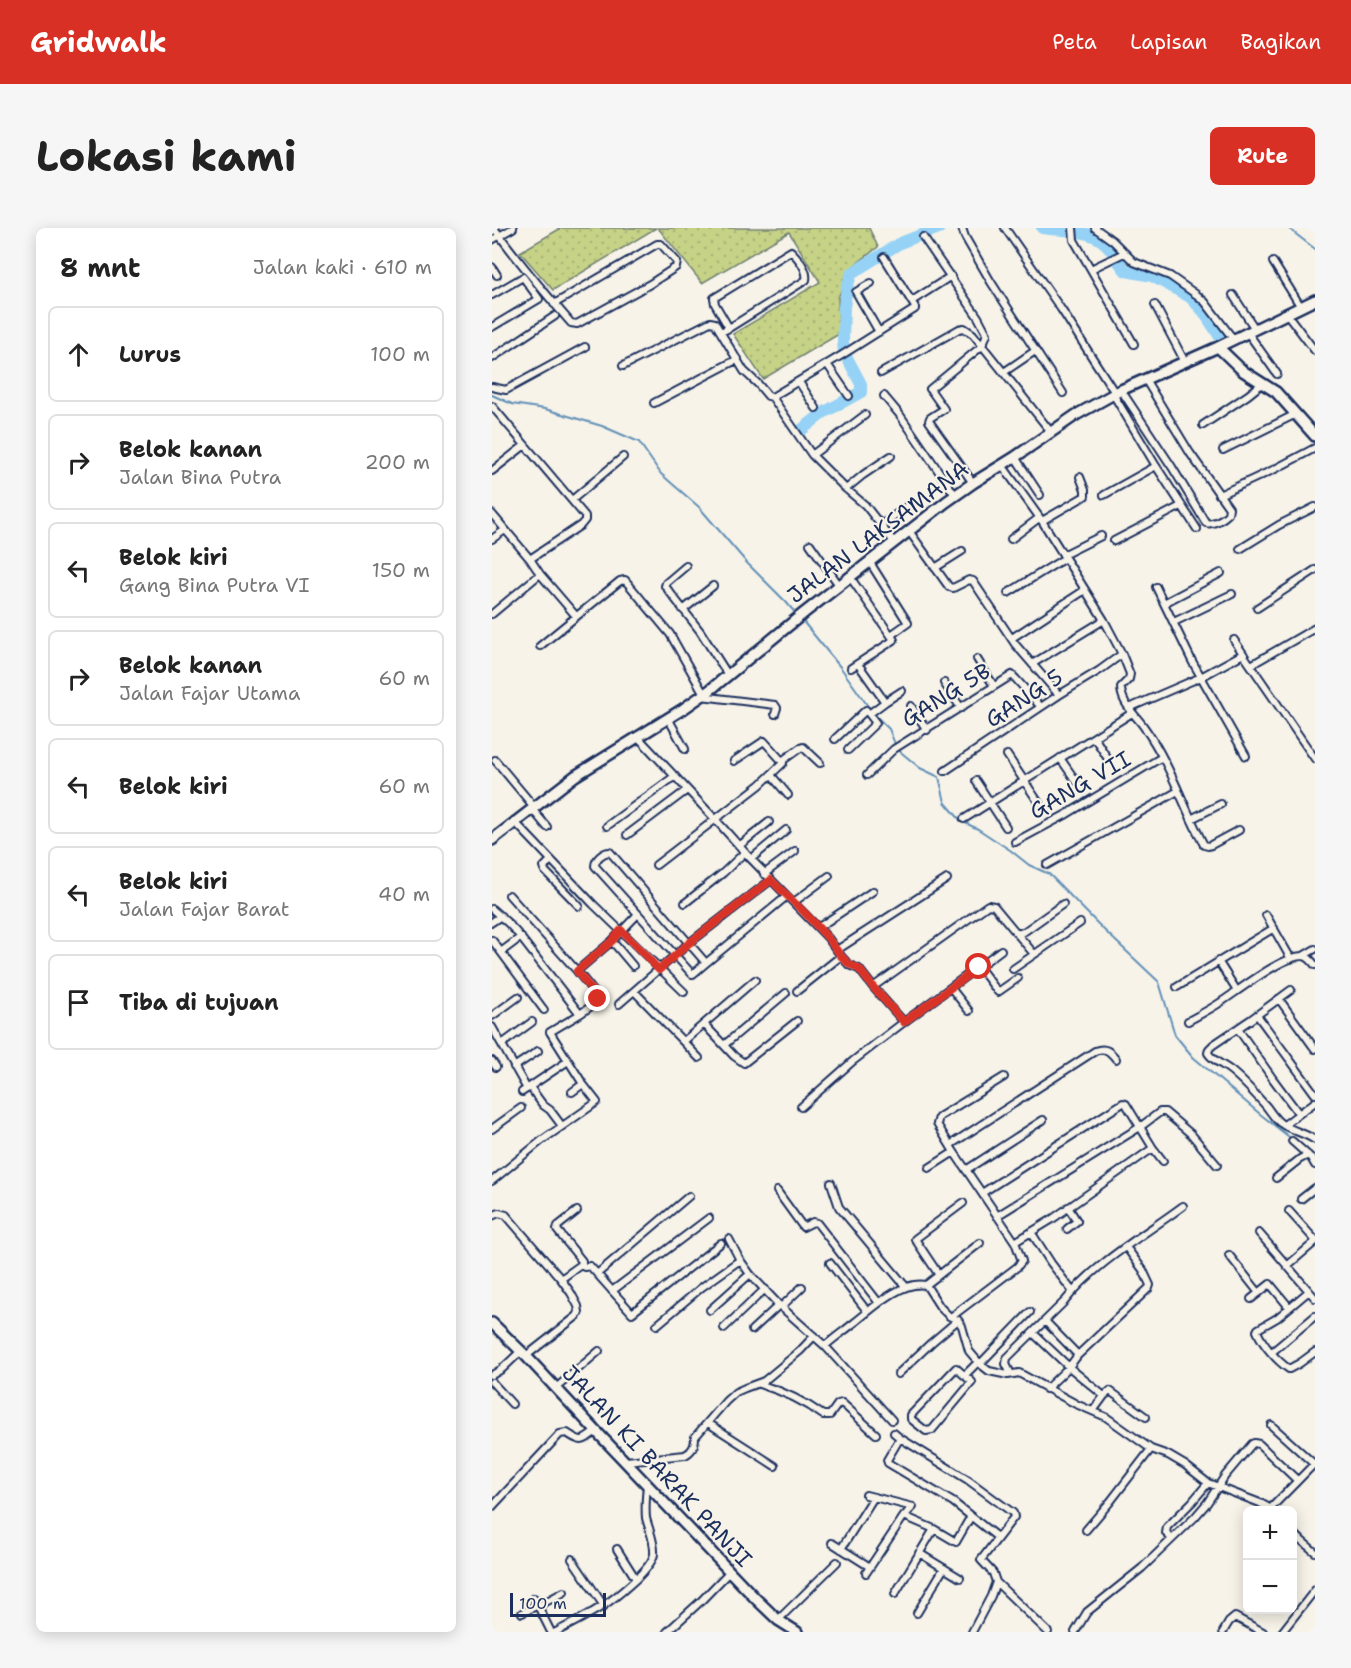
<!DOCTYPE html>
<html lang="id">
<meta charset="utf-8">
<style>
body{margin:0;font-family:"Shantell Sans",sans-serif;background:#f6f6f6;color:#222}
.controls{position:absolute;right:18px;bottom:18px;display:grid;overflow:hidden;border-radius:9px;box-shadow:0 3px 15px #0003}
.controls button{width:54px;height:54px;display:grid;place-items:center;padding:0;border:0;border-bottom:2px solid #e0e0e0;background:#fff;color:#222;font:30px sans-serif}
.scale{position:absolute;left:18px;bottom:15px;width:96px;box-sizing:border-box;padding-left:6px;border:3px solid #1b2f5e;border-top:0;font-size:16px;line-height:21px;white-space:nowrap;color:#1b2f5e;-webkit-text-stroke:4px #f7f3e8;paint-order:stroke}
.stop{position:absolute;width:18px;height:18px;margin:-14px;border:4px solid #d93025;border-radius:50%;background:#fff}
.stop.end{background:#d93025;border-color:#fff;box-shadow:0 2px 6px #0008}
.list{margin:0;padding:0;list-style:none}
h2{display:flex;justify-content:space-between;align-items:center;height:78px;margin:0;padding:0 24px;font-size:26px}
h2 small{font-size:20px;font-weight:400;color:#767676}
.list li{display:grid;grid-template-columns:39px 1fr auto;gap:18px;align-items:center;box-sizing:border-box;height:96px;margin:0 12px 12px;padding:0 12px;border:2px solid #e0e0e0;border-radius:9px}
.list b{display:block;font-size:22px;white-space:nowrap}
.list p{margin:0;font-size:20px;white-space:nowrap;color:#767676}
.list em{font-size:20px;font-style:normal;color:#767676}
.icon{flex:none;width:33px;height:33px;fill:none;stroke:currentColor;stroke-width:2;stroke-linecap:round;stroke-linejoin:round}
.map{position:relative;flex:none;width:823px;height:1404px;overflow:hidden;border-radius:9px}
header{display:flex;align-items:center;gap:36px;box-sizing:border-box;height:84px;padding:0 30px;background:#d93025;color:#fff}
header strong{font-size:28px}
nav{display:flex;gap:33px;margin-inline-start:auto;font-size:21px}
.intro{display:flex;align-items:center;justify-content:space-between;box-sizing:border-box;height:144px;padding:0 36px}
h1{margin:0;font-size:42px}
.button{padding:15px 27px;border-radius:9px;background:#d93025;color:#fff;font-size:21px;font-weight:700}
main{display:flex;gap:36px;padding:0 36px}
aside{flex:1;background:#fff;border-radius:9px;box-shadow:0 3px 15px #0003}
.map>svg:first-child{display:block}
.grass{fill:url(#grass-dots);stroke:#708072;stroke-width:1.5}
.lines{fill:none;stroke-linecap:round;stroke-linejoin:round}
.stream{stroke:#6491b9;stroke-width:2}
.river{stroke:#95d2f6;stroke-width:12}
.street-casing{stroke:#1b2f5e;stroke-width:10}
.secondary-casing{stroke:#1b2f5e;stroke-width:14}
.street{stroke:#f7f3e8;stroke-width:6}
.secondary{stroke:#f7f3e8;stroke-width:9}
.route{stroke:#d93025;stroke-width:8}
.labels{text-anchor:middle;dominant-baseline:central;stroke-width:4.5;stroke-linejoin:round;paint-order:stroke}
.street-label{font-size:22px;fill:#1b2f5e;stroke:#f7f3e8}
</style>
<header>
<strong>Gridwalk</strong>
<nav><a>Peta</a><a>Lapisan</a><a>Bagikan</a></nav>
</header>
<div class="intro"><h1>Lokasi kami</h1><a class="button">Rute</a></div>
<main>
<aside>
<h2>8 mnt<small>Jalan kaki · 610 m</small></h2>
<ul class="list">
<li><svg class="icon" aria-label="ahead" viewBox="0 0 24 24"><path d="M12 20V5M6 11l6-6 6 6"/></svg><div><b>Lurus</b></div><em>100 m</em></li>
<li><svg class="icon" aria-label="right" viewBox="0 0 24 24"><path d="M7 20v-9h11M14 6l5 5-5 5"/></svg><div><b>Belok kanan</b><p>Jalan Bina Putra</p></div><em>200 m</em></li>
<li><svg class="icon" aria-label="left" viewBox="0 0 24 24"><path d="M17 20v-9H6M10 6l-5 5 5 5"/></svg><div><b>Belok kiri</b><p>Gang Bina Putra VI</p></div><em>150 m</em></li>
<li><svg class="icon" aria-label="right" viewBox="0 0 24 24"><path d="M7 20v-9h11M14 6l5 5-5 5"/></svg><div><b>Belok kanan</b><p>Jalan Fajar Utama</p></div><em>60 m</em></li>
<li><svg class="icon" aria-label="left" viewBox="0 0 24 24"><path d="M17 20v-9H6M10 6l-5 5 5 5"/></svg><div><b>Belok kiri</b></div><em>60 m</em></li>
<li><svg class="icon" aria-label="left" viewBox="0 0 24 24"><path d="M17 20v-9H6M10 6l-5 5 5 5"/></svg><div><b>Belok kiri</b><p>Jalan Fajar Barat</p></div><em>40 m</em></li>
<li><svg class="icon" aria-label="arrive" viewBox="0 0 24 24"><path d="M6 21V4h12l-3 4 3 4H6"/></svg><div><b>Tiba di tujuan</b></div></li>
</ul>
</aside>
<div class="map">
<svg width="823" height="1404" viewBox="0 0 823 1404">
<defs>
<pattern id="grass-dots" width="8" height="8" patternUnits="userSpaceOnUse" patternTransform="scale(1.5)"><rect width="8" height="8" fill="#c6d286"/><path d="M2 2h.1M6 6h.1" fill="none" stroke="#aab576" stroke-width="1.8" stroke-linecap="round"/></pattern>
</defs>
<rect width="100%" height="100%" fill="#f7f3e8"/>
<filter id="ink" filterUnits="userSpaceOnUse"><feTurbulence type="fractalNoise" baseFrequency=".0167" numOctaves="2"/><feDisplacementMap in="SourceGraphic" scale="12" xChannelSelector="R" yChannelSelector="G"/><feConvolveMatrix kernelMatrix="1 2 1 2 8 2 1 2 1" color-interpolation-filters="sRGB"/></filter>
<g filter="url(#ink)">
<!-- grass -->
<path class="grass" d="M69 0H164L61 62 28 24Z
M166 0H377L386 19 358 41 346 70 347 106 271 151 241 106 328 54 297 4 210 55Z"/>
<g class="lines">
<!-- stream -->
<path class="stream" d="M796 0 823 21
M0 167 20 176 53 181 110 198 147 214 169 246 207 279 255 335 294 374 305 387
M309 391 349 440 378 481
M382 486 397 501 405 521 428 540 447 549 453 574 469 593 486 601 518 622 537 637 557 646 612 702 667 754 683 807 701 829 768 886 801 912"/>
<!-- river -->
<path class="river" d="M550 0C571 3 598 1 614 16 621 24 627 35 634 43L660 48 698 69 712 84 730 112
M307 204 331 185 369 164V156L352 124 351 114 352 79 355 59 360 45 408 15 447 0"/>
<defs>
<path id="street" d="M2 0C26 33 52 64 79 95L85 96 158 56 184 39 185 34 169 16H165L62 76
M470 0 473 9 499 54 571 165
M513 0 569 81 623 165
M581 0 582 12 642 116
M603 0 621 13 642 34 678 48 705 67 713 74 742 112
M431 9 486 89 495 106 490 118 438 161 452 181 438 190 437 193 481 255
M0 12 21 0
M781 34 809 79
M0 39 5 47
M599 41 632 25
M379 55 364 64 387 104
M0 67 31 49 47 71 0 99
M741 67 763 101
M420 73 459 48
M663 77 693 134
M795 86 823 123
M229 104 237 100 223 76 222 70 299 23C306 30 316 42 314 52L237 100
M756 105 785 146
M0 130 63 88
M335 136 357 168
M131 138 218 94 223 95 252 143 266 156 276 168 280 169 320 227 354 261 373 277 402 314
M512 144 543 123
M389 145 467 101 472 100 481 106 559 204
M307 154 324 180
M0 159 14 162 93 119
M629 162 680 239 714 295C721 297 731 291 736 286L737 280 698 225 653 151
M621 166 664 238 705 301
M392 168 408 187 463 267
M280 169 350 127 423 81V79L392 29
M162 175 246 131
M0 178 93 288V292L89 297 38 331
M711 197 756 167 771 155
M731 222 804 186
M320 227 373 187
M523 229 548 267
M510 237 550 293 612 392 630 426 638 446 637 451 629 459C629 476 644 487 652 499 678 535 691 578 712 617L716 618 719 617 747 602
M0 243 33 217
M354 261 371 247 399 228
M612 267 664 238
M727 267 783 241 823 220
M80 272 131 229
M0 286 38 331 48 346 84 388
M550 293 593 268V262L588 249
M389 297 420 275
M417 303 457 359 461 360 477 352 481 353 523 416 567 467
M0 311 13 302
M519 311 547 290
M622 313 689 278
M318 316 347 357
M748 321 787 297 823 279
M571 327 609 308
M377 333 416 395 399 407
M194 338 174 355 173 358 208 403 236 447
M443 340 470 323
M358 349 402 412 359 440
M664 359 700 433 754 528
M516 365 573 330
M672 375 729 345
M765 380 823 342
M191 382 221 358
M0 386 48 346
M682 394 740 366
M520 410 593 362
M742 412 752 427
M48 418 128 353 133 352 178 406 212 466
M485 431 502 458
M366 436 393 474 410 463
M540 436 612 392
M759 437 823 400
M452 455 469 480
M209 468 283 477 285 480 283 486
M419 478 435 502
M637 480 709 449 751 426 823 531
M176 490 193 521
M145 508 223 591 259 631 336 710 349 728 357 737 367 741 381 759 412 794
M602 509 616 531
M343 511 374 482 377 486 393 474
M356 522 384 495 377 486
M515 527 547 575
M568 530 584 553
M3 532 43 580
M242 533 272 513 290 533
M453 543 567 467 608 442 630 426
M279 547 296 567
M375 547 402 521 517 449 520 447 524 451 549 479
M484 553 514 599
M40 581 55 599
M472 591 640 485
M699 591 729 576
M23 594 101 676 192 764
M115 598 183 548
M135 607 195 562
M523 614 575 586 670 529
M247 618 277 594
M259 631 294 602
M59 632 52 639 53 643 87 678
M164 637 268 557 291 535 290 533 308 520 311 519 328 535
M555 637 686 563
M272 646 303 623
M302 674 337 648
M193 675 231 645 252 625
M0 681 17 696 26 706 88 786
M774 687 799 731
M0 694 9 688
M327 699 381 663
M526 706 533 703 571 676
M0 712 52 782
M120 713 141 738
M345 722 455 651
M9 724 29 709
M811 728 823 721
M726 733 745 763
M214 735 118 624C111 624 103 631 103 638L200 746H201L214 735 295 668
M487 739 506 764 526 750
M521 741 588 695
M85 743 120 713 145 687
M381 759 496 677 502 678 542 726
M685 759 782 700
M459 760 477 783
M799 762 758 792 721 817 717 821 716 825C721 833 730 836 738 842 751 852 763 866 774 878 779 884 783 892 790 896 800 903 813 905 823 912
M142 763 207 830
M305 763 349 728
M787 771 823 821
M127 776 196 716 279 652
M765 787 823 866
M0 788 26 769
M696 793C707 787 719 781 729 774 746 763 793 726 812 728 817 729 820 733 823 737
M212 796 242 828 252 835 305 793
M0 799 35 861
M746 801 781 851 807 886
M192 813 263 752
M10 816 40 794
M232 817 294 765
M0 833 4 839
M22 839 46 823
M38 859 51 877 58 882 70 898
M30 864 76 833
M80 864 91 856
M309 879 361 833 412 794 509 722
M792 897 823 874
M0 901 29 880
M800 913 819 930 823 937
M458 917 603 823C613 819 618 823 624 831
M437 940 462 924
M474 942 551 892
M784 950 808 931 816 927
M0 953 49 913 105 874 91 856 58 804 88 786 105 774 106 769 85 743 17 667
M339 955 347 979 414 1059
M285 963 311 999 321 994 325 995 387 1075
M490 965 631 875 634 876 661 920 671 933
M809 971 823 960
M797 983 823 1012
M0 988 7 985 14 987 69 1051 79 1065 86 1078 87 1084 85 1088 34 1128
M505 988 648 899 668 884H673L699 906 725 937
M575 1001 585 993 576 979
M539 1004 559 1035 581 1064
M767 1005 823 1070
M237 1011 248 1032 258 1046 287 1077 333 1118 400 1192
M523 1014 559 992 661 920
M737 1027 767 1065
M338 1035 375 1083
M89 1036 92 1039 98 1038 140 1085 229 1015
M795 1038 823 1014
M105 1046 197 968
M447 1047 423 1011 471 975
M69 1051 90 1036V1033L65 1002 66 998 85 983
M434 1057 488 1015
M120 1063 217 990
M817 1063 785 1090 766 1101 765 1103C771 1117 785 1133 797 1141L808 1135 823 1124
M759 1071 778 1056 797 1079
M289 1079 310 1059
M218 1082 258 1046
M459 1089 525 1039 530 1033 523 1014 462 924 445 896 447 889 512 849
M553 1093 586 1127
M165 1097 210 1059 248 1032
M232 1100 273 1061
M260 1102 287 1077
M541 1105 577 1139 612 1168
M333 1118C342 1110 352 1103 362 1095 380 1081 409 1052 434 1057L448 1079 457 1088 466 1092 470 1098 477 1123 488 1136 497 1143 516 1147 527 1145 584 1176 614 1189 659 1221 676 1227 693 1237 716 1255 768 1275 781 1282
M780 1124 823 1088
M488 1136 538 1084
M464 1140 480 1154 440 1202 434 1203 419 1191V1187Z
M406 1146 439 1115 466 1092
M519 1146 514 1136 515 1130 573 1073C603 1035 652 1007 691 978
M0 1147 10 1141 29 1123
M473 1147 486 1134
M0 1154 20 1176
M267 1156C290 1163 312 1173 331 1187H338L346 1176 350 1175 384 1206
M64 1160 107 1123
M554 1161 577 1139 586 1127 657 1060 658 1057 651 1042 634 1019
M601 1183 612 1168 618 1163 654 1189
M216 1195 283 1238
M779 1197 822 1236
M402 1205 408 1210 476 1252 521 1285 522 1289 489 1332 501 1345 504 1354 556 1404
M408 1210 395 1232 396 1235 461 1274 505 1309
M134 1233 193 1227C201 1223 203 1217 203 1209L234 1173 244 1164 253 1160 272 1153 308 1123 322 1108
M374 1267 421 1279
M0 1279 68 1206 75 1205C90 1215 90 1214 104 1203
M779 1280 823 1235
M412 1288 442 1301
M594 1302 618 1274 659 1221
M800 1303 810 1313 823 1324
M680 1311 674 1305 675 1299 700 1274 716 1255
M340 1315 378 1339
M125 1321 144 1351
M349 1321 382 1269
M427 1325 468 1350
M80 1331 112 1378
M374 1345 412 1288 421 1279
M403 1366 442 1301 464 1314 479 1288
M42 1370 59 1404
M46 1378 72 1364
M30 1385 46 1377
M425 1385 452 1340
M286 1392 345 1334
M64 1404C79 1396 95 1388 109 1379 122 1371 160 1341 162 1326 163 1314 157 1302 154 1290 153 1279 154 1267 155 1257
M175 1404 209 1373 238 1343
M480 1404 499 1368 504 1354
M583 1404 595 1384 650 1340 703 1289 715 1275 733 1248 760 1216 762 1215 767 1216 805 1252
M731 1404 737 1394 743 1389 771 1404
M790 1404 823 1362"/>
<path id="secondary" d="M726 119 751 143 784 164 823 208
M0 612 83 548 191 481 218 462 312 385 454 274 481 255 523 229 584 187 629 162 726 119 823 72
M0 1095 34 1128 104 1203 264 1371 286 1392 305 1404"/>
</defs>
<!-- street casing -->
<use href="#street" class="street-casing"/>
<!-- secondary casing -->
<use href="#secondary" class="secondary-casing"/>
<!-- street -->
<use href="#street" class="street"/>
<!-- secondary -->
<use href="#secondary" class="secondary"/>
</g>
</g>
<g class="lines" filter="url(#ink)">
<!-- route -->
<path class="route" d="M106 771 85 743 120 713 129 702 167 742 196 716 279 652 313 685 336 710 349 728 357 736 367 741 381 759 412 794 487 739"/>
</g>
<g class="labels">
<!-- street labels -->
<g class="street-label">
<text transform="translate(386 304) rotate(-37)">JALAN LAKSAMANA</text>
<text transform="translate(454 467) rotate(-32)">GANG 5B</text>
<text transform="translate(532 470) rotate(-33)">GANG 5</text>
<text transform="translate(588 557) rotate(-30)">GANG VII</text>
<text transform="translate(165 1238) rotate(47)">JALAN KI BARAK PANJI</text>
</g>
</g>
</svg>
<div class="controls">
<button>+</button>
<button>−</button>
</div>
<div class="scale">100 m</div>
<div class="stop" style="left:487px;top:739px"></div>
<div class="stop end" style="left:106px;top:771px"></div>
</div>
</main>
